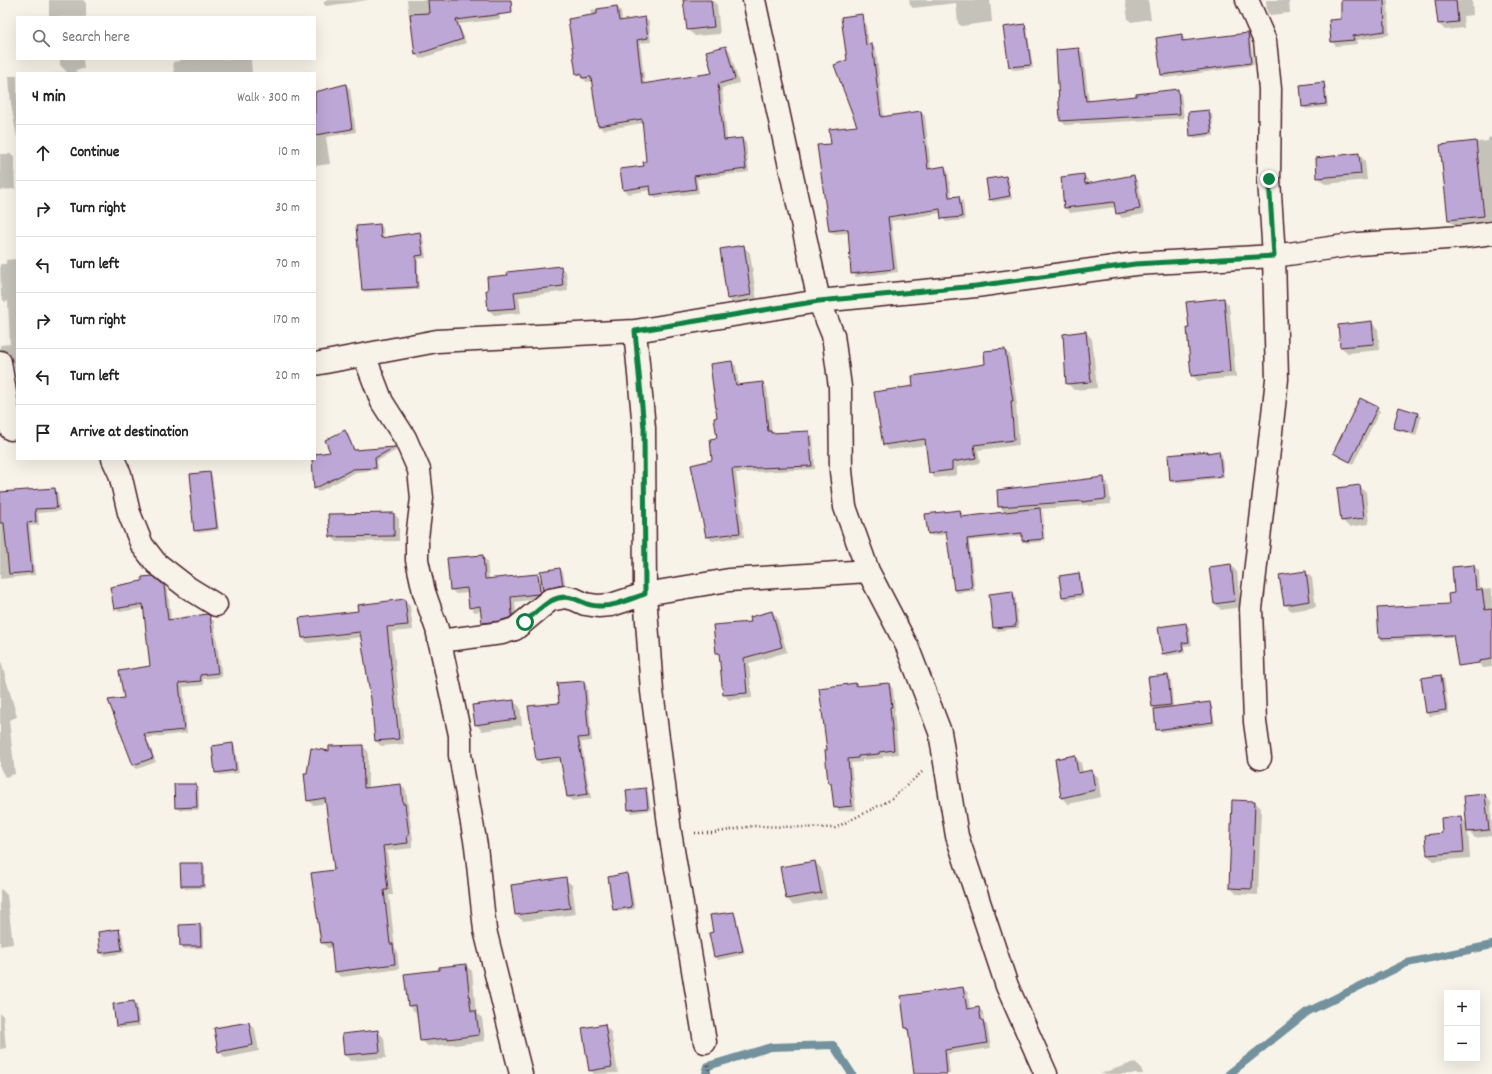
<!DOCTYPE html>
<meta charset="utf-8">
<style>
body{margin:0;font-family:Dekko,sans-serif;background:#f2f2f2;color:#222}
.controls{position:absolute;right:12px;bottom:12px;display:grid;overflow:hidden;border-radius:0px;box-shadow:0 4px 16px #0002}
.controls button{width:36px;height:36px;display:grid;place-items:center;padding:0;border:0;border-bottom:1px solid #e0e0e0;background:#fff;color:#222;font:20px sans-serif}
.stop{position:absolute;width:12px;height:12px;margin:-9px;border:3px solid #0b8043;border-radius:50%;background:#fff}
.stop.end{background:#0b8043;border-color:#fff;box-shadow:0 1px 4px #0008}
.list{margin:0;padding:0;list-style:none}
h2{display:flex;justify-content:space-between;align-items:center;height:52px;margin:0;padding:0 16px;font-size:17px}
h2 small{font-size:13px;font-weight:400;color:#767676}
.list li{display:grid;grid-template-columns:26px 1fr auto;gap:12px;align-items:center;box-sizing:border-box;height:56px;padding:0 16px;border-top:1px solid #e0e0e0}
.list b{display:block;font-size:15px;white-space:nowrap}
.list em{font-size:13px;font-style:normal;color:#767676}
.icon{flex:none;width:22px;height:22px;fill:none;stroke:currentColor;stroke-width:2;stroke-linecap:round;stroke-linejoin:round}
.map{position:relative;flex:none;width:1492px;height:1074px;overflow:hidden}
.search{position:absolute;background:#fff;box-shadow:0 4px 16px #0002;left:16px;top:16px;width:300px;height:44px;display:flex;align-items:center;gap:10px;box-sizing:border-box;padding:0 14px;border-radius:0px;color:#767676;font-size:15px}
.panel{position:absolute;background:#fff;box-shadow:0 4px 16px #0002;left:16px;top:72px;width:300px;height:388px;border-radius:0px}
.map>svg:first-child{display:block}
.shadow{fill:#0003}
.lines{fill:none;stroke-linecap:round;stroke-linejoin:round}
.stream{stroke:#73929e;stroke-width:8}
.building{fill:#bca7d6;stroke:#4a1f2b}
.minor-casing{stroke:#4a1f2b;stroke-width:25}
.path{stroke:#4a1f2b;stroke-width:2.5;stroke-dasharray:1 3;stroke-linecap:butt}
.minor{stroke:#f7f3e8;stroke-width:22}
.route{stroke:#0b8043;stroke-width:5}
</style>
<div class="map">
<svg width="1492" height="1074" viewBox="0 0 1492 1074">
<rect width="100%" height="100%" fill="#f7f3e8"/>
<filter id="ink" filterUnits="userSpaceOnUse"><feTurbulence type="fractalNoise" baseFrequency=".025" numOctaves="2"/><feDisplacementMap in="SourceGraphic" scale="8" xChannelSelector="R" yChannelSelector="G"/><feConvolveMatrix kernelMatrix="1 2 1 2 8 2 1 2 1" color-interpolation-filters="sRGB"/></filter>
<g filter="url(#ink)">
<!-- shadow -->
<path class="shadow" d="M49 0H83L86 3V17H49Z
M327 0H369L326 6 323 3Z
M407 0H498L500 19 459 24 466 43 420 59 416 55 413 27 410 24Z
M698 0H712L717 5 720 34 695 36 688 30 685 1Z
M909 0H990L992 22 961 26 958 23 956 3 913 8 910 5Z
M1125 0H1148L1151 19 1131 22 1128 19Z
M1266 0H1289L1290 13 1270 15 1267 12Z
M1342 0H1388L1389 35 1357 40 1358 44 1336 46 1332 42 1342 20Z
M1436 0H1472L1473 15 1463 16 1464 28 1445 30 1439 24Z
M617 7 621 11 622 21 645 18 649 22 651 42 640 43 645 85 713 74 726 47 730 51 739 83 722 88 727 141 742 139 746 143 749 172 697 179 699 193 656 198 652 195 651 190 628 194 624 190 645 167 647 162 643 123 603 130 599 126 593 81 587 82 577 74 593 43 591 10Z
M861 15 865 19 869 45H872L876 49 884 118 921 112 925 116 931 169 944 167 948 171 952 198 959 197 963 201 965 220 946 222 942 218 941 213 891 221 898 272 856 277 852 273 849 233 834 234 830 231 832 145 858 126 848 61Z
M1024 25 1027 28 1033 68 1013 70 1010 67Z
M1247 34 1250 37 1254 65 1165 78 1162 75 1157 39 1181 35 1184 38 1185 41Z
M1079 49 1083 53 1089 102 1137 97 1177 90 1181 94 1184 118 1065 125 1061 120Z
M60 59H83L84 69 75 70 78 73H53L67 72 60 65Z
M180 59H251L252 73H174L173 62 180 61Z
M9 76H17V138L11 104Z
M1323 84 1326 86 1328 107 1306 109 1303 106Z
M346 85 350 89 356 132 326 137 330 164 315 166V93Z
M1209 111 1212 114 1214 136 1194 138 1191 135Z
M1492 137V220L1454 225 1449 220 1442 146 1488 141V138Z
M0 154H11L14 157 15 189 0 190Z
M1359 154 1365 161 1367 180 1325 184 1318 177Z
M1084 175 1088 180 1089 184 1133 177 1138 181 1144 214 1122 218 1117 213 1116 207 1070 213 1065 208Z
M1006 177 1009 180 1012 199 993 202 990 199Z
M380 225 383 228 384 239 420 233 423 236 426 258 418 259 419 289 365 292 362 289Z
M743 246 750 253 757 301 734 305 728 298Z
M17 259V376L11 355 3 354 0 355V345L10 344 8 301 5 302 1 297 0 264H6V260Z
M560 267 566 272 568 291 519 297 521 313 494 315 489 310 509 276Z
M1224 299 1229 305 1236 377 1198 381 1192 375 1190 328Z
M1372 323 1378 329 1380 350 1348 353 1341 347 1339 326Z
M1086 332 1092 339 1097 388 1074 390 1067 383Z
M1005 350 1010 355 1017 405H1016L1019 445 978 450 980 463 957 467V475L935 478 930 473 926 445 889 450 884 445 914 387 986 365Z
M732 362 736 366 739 386 763 383 767 388 772 434 808 432 813 436 815 469 736 473 744 537 712 541 707 536 714 461 718 439V418Z
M1377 408 1380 411 1353 464 1337 456 1334 453Z
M1399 409 1418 414 1421 417 1416 436 1397 430 1394 427Z
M345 431 348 434 355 451 395 448 397 450 377 461 378 470 356 472 318 492 315 489 313 459H315V455L332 453Z
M1207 452 1209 454 1219 452 1222 455 1224 478 1174 483 1171 480Z
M210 473 212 476 219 530 198 533 195 530Z
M1103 478 1108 483 1111 504 1088 506 1087 505 1040 509 1043 512 1045 542H1044L1042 511H1040L1042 542 1026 543 1023 540V536L969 541 975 591 957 593 954 590 948 534 932 536 929 534 960 511 963 514V518L1006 513 999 507Z
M1360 486 1366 492 1369 524 1349 527 1342 520Z
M55 489 58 493 60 511 38 513 39 525 30 526 35 575 0 579V493Z
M394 514 399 519V541L337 542 331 536Z
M482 556 487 561 489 580 537 575 542 580 560 569 563 572 566 588 547 592 543 589 544 597 542 598 515 602 517 620 487 627 483 623 481 611 475 612 470 607 469 593 456 594 451 590Z
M1231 565 1237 572 1241 607 1221 610 1215 603Z
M1474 566 1479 571 1480 590 1492 589V667L1483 668 1478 663 1455 594Z
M1306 572 1312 578 1316 607 1291 611 1285 604Z
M1078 574 1081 577 1084 597 1066 600 1063 597Z
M164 586 168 590 171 620 209 617 214 621 222 677 203 679 204 685 183 687 187 733 147 738 156 762 137 769 133 765 125 699 151 667 145 608 119 612 115 608Z
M1012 592 1015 595 1019 628 997 631 994 628Z
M405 601 410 606 413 630 392 632 404 744 381 746 376 741 372 699 362 637 308 643 302 638 359 612Z
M1448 608 1452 637 1383 641 1380 638Z
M772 612 777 617 787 652 749 663 752 698 729 700 724 694 721 656 717 653 752 623Z
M1186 624 1189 627 1192 645 1184 646 1185 653 1166 656 1163 653Z
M0 658 17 717 9 720 15 774 5 777 0 768Z
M1168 676 1171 679 1173 708 1209 703 1212 706 1215 725 1160 732 1157 730 1156 710 1153 707Z
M1441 676 1444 679 1449 713 1430 716 1427 713 1422 679Z
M583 682 587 686 592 741 581 742 591 798 572 801 568 797 562 761 541 764 537 760 529 707 561 704Z
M889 684 893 689 895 711H894L898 754 883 756V758L862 760V762L851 763 856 810 839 811 835 807 832 786 829 783 828 751 855 685 858 687Z
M513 701 520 707 522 725 482 731 476 724Z
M233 744 235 747 239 773 219 775 216 772Z
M362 746 368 751V789L401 785 406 790 413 840H412V848L387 851 393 895H389L395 948 397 950 399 969 341 977 335 972 332 948H328L322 943 335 871 327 803 313 805 308 800V774L330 753Z
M1075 756 1081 763 1083 773 1092 771 1098 777 1101 797 1068 804 1061 797Z
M196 785 199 787V810H179L176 807Z
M645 789 648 792 651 810 632 813 629 810Z
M1485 795 1491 801 1492 836 1475 838 1468 831 1470 858 1434 861 1427 855 1443 834 1461 817 1467 824Z
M1255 802 1261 808 1258 895 1237 894 1230 888Z
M815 862 821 868 827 899 793 905 787 899Z
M202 864 205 867V888L185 889 182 886Z
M626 874 629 877 635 909 617 912 614 909Z
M565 879 572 885 576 914 523 921 516 915Z
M1 889 7 895 13 944 0 946V890Z
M734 913 736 916 745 954 718 960 715 957 710 934 714 933Z
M180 925H200L203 928V948L184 949 181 946Z
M119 930 122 933 125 953 104 956 101 953Z
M465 965 472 971 476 1012 482 1018 485 1041 455 1045 454 1044 428 1046 421 1040 418 1011 415 1012 408 1005 440 970Z
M963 988 968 993 970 1009 978 1008 983 1012 984 1023 987 1025 991 1048 948 1054 950 1074H926L909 1030 906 1027Z
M134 1002 137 1005 140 1026 120 1028 117 1025Z
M0 1013 3 1016 6 1048 0 1049Z
M249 1023 255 1029 259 1051 225 1058 219 1051Z
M604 1025 611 1032 618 1073 594 1074 590 1070Z
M378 1031 384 1038 386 1058 351 1061 345 1055Z
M1135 1062 1141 1068 1143 1074H1100Z"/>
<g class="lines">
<!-- stream -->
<path class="stream" d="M706 1074 708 1066 771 1047 833 1045 852 1074
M1229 1074 1307 1012 1407 963 1492 945"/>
</g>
<!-- building -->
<path class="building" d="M428 0H511L512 13 456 20 463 39 415 55 410 14 429 13Z
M683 0H711L714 27 687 30Z
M1341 0H1384L1385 31 1353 36 1354 40 1331 42 1329 20 1341 19Z
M1435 0H1456L1458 22 1438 24Z
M617 6 619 21 645 17 648 38 637 40 642 84 712 73 706 51 726 46 735 79 718 84 724 140 742 138 746 169 694 176 696 189 651 195 650 186 623 190 620 169 644 166 643 162 646 161 642 119 598 126 591 77 582 78 581 74H576L568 19 597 14V9Z
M862 14 866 45 872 44 881 117 921 111 928 169 945 166 949 197 959 196 962 217 941 219 940 209 888 217 894 269 851 274 848 229 829 231 817 145 831 144 829 129 857 126 834 65 847 60 841 17Z
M1025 24 1031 65 1009 67 1003 27Z
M1248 33 1251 63 1161 75 1156 38 1182 34V41Z
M1079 48 1086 101 1136 96V94L1178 89 1180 114 1060 121 1056 50Z
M1324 82 1326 104 1302 107 1300 85Z
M346 84 352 129 315 135V92Z
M1209 110 1212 133 1190 136 1188 112Z
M1476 141 1484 216 1448 220 1440 145Z
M1359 153 1361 174 1317 178 1316 158Z
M1084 174 1085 184 1134 175 1140 209 1116 214 1114 202 1064 208 1061 177Z
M1006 176 1010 196 989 200 986 179Z
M380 224 381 238 420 232 423 255 416 256 417 287 362 290 356 226Z
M744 245 751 295 727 299 720 249Z
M561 266 563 286 514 292 516 308 488 310 486 290H488L487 277 508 275 507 272Z
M1224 298 1230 372 1191 376 1187 328H1189L1186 302Z
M1372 321 1374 344 1340 347 1338 325Z
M1086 331 1091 382 1066 384 1063 334Z
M1005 349 1013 401H1011L1014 440 974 445 976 458 952 462V470L929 473 925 439 883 445 874 392 913 386 912 376 941 372V371L985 364 984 351Z
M732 361 736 385 763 382 768 431H771V433L809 431 812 466 732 469 740 533 706 537 691 465 712 460 710 439 717 438 714 418 717 417 710 364Z
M1360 398 1378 407 1350 462 1333 453Z
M1399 407 1418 413 1413 433 1393 428Z
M345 430 354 450 395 447 375 458 376 468 353 469 314 489 312 459H315V454L330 452 325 440Z
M1208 451 1207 453 1219 451 1222 476 1170 481 1168 455Z
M210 472 217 528 194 531 190 495 192 494 190 474Z
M1104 477 1106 499 1082 502V501L998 507 997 490Z
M1360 485 1364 518 1341 521 1337 488Z
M55 488 57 508 35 509 36 522 27 523 32 572 9 574 4 523H0V492Z
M1040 508 1043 539 1022 541V533L967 539 972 588 954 590 946 531 928 534 925 514 960 510 961 517Z
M394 513V536L330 537 328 514Z
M483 555 485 579 538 574 540 592 538 594 511 597 512 615 509 618 499 621 482 623 480 606 469 608 467 588 450 590 447 558Z
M1231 564 1235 601 1214 604 1209 567Z
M1474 565 1476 590 1482 589 1485 610 1492 609V659L1479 661V663L1458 666 1453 635 1379 638 1377 608 1449 604 1448 594 1454 593 1452 567Z
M560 568 563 585 543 590 540 571Z
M1306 571 1310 601 1284 605 1279 575Z
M1079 573 1082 594 1062 597 1059 576Z
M153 576 164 585 168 620 207 614 210 616 218 673 200 675 201 681 179 683 184 730 144 734 153 758 133 765 108 700 124 698 119 671 150 666 143 604 114 609 110 587 142 581V577Z
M1013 591 1016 626 993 628 989 594Z
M405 599 408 625 387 627 399 739 375 741 371 699 360 632 302 638 299 618 358 611 357 605Z
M772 611 782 647 744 658 747 693 723 695 719 653H716L713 625 751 622 750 617Z
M1186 623 1189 642 1182 643 1183 650 1162 654 1158 627Z
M1168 675 1171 705 1152 707 1148 677Z
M1441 675 1446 710 1426 713 1421 678Z
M584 681 589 737 578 738 588 794 567 797 560 757 536 760 528 706 559 703 557 683Z
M856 683V686L889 683 892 707H890L894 750 879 752V754L858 756V758L848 759 852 806 834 808 831 783H828L825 750H827L819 688Z
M514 700 516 719 475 725 472 705Z
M1210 702 1213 722 1156 730 1154 709Z
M233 743 236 770 215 773 212 746Z
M363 745 364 788 401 784 403 804H405L409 835 407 836 408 843 383 846 388 890H384L390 944H393L395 964 334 972 331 942 321 943 311 873 334 870 325 798 307 801 304 773H307L311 748 329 751V746Z
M1075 755 1078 773 1092 770 1095 790 1061 798 1055 759Z
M174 784H196L197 807 175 808Z
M646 788 648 808 628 810 626 790Z
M1485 794 1489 830 1467 832 1464 796Z
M1232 800 1255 801 1252 889 1229 888Z
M1461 816 1464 852 1427 855 1425 835 1442 833 1441 818Z
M815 861 821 893 786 899 780 867Z
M180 863H203V886H181Z
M627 873 632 907 613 910 608 877Z
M566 877 570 908 515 915 511 885Z
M734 912 743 951 714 957 709 933 713 932 710 915Z
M200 924 201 946H180L179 925Z
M119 929 122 950 100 953 98 932Z
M466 964 471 1011H476L479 1035 448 1039V1038L420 1041 416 1005 408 1006 404 974 439 970V967Z
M963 987 967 1009 979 1007 981 1020H983L987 1043 945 1050 947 1074H914L908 1028H905L901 996Z
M134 1001 137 1023 116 1026 113 1004Z
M249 1022 253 1045 218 1052 214 1028Z
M605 1024 612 1067 589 1071 582 1028Z
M378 1030 380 1052 344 1055 342 1034Z"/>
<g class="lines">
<defs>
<path id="minor" d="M754 0 819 301 833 335 840 387 841 471 845 507 868 571 907 646 940 732 957 836 1007 986 1046 1074
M1247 0 1265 41 1270 89 1269 179 1274 256 1277 379 1251 609 1255 722 1260 758
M635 331 644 428 645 594 652 691 670 832 705 1042
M364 355 382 402 405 438 419 470 422 498 417 538V560L424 592 437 629 460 735V755L476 846 485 930 521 1074
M0 362 11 429
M315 364 437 341 635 331 819 301 976 286 1135 264 1274 256 1358 244 1462 237 1492 233
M113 459 120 474 129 513 142 545 156 563 187 587 216 605
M439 641 502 633 515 629 550 600 565 597 574 599 585 604 598 606 611 605 645 594 729 580 868 571"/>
</defs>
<!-- minor casing -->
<use href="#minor" class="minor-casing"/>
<!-- path -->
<path class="path" d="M695 833H713L753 826 835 828 890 800 922 772
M708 1065 710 1074"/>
<!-- minor -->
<use href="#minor" class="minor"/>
</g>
</g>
<g class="lines" filter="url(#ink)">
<!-- route -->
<path class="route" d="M525 622C539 610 554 591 575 599 583 602 588 606 598 606 614 607 630 599 645 594L644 428 635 331 819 301 976 286 1135 264 1274 256 1269 179"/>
</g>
</svg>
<div class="controls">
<button>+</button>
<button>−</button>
</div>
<div class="stop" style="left:525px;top:622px"></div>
<div class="stop end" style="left:1269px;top:179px"></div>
<div class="search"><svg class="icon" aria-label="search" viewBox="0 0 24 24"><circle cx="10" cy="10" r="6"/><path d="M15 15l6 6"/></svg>Search here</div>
<section class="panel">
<h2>4 min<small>Walk · 300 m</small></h2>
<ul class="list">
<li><svg class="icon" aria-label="ahead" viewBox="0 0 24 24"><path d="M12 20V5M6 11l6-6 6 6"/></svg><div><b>Continue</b></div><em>10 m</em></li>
<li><svg class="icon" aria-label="right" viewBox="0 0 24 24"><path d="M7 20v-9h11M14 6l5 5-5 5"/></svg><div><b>Turn right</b></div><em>30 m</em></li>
<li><svg class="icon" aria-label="left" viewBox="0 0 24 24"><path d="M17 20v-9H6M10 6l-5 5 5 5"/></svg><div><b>Turn left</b></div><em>70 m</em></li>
<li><svg class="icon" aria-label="right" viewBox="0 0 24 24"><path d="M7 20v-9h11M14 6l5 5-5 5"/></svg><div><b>Turn right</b></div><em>170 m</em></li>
<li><svg class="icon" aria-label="left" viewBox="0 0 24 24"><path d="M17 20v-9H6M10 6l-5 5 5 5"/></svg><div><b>Turn left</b></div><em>20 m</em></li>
<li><svg class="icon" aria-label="arrive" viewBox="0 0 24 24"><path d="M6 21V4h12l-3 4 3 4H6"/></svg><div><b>Arrive at destination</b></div></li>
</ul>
</section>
</div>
